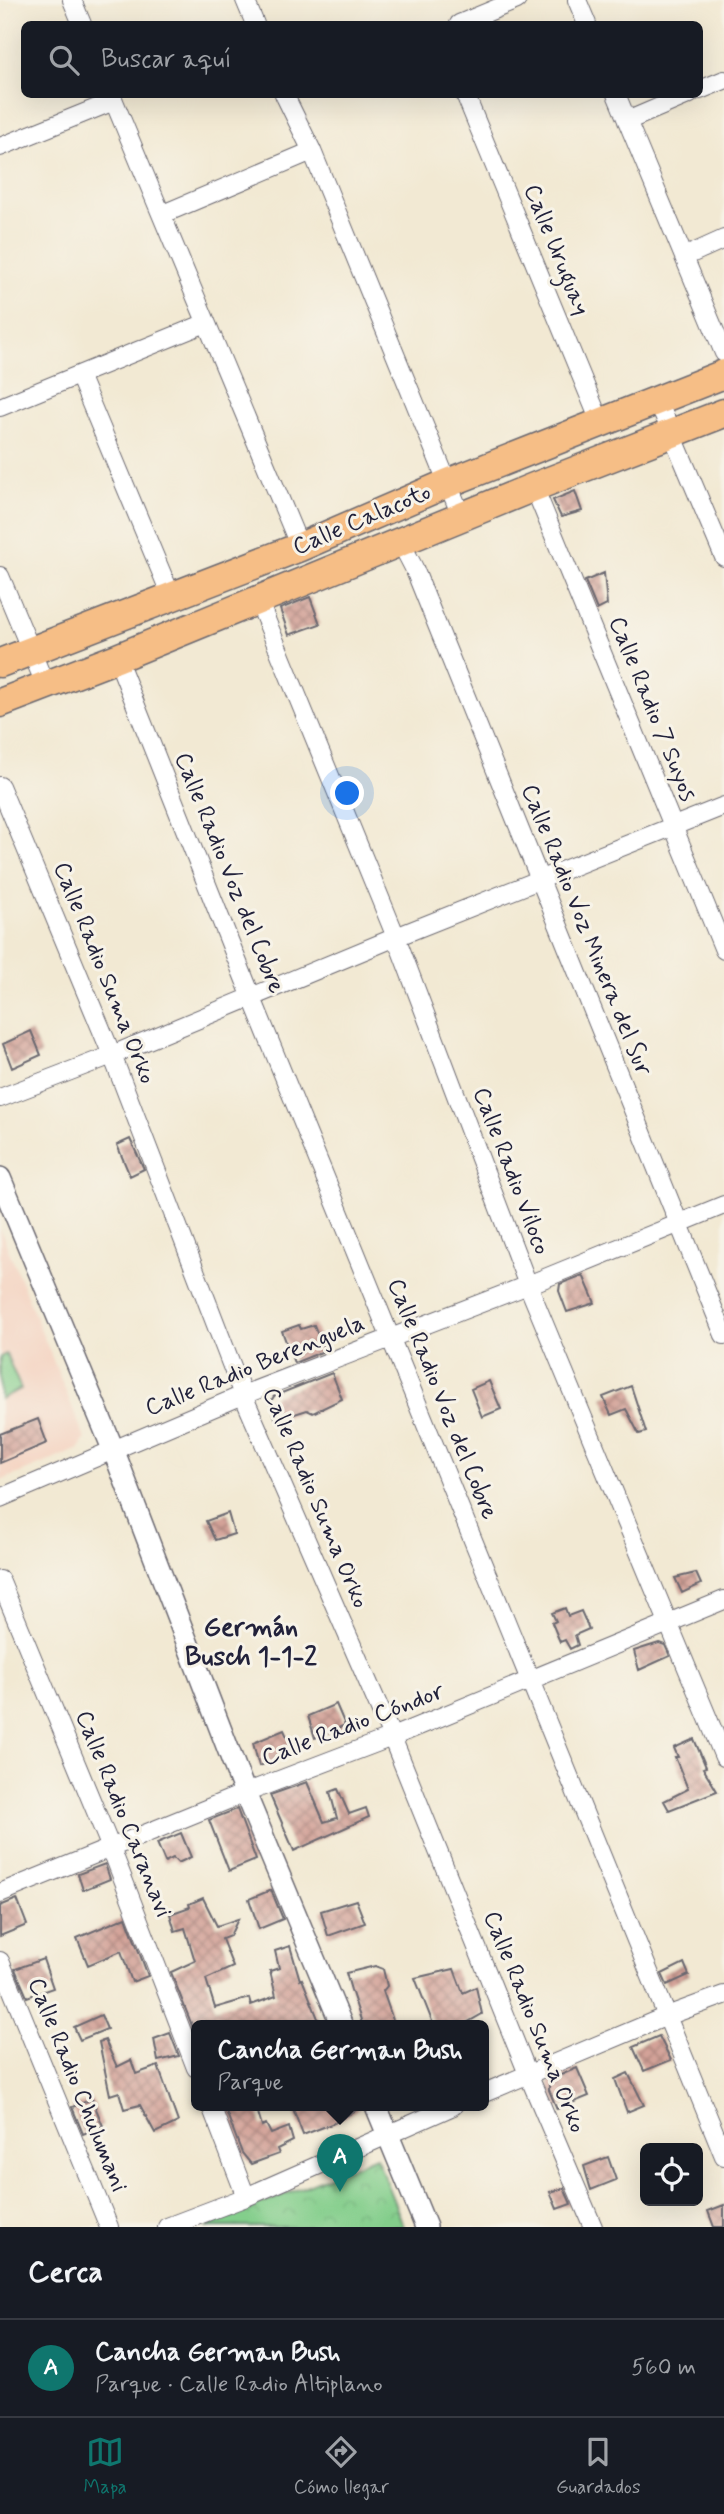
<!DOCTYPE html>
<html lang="es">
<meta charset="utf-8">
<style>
body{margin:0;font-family:Mynerve,sans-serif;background:#20242c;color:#f1f3f6}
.controls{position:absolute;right:21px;bottom:21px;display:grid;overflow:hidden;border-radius:10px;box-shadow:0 7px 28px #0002}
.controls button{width:63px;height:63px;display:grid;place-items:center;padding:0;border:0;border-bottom:2px solid #363941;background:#171b24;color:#f1f3f6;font:35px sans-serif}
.you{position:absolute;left:348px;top:794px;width:24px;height:24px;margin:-18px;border:5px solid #fff;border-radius:50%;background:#1a73e8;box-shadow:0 0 0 10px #1a73e833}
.badge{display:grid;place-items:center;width:46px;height:46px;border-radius:50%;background:#0f766e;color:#fff;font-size:23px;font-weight:700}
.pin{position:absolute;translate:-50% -58px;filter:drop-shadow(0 2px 4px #0008)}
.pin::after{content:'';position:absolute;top:37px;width:24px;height:21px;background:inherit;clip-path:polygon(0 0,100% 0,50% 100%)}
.popup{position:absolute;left:191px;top:2020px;width:298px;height:91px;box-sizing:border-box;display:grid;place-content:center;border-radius:10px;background:#171b24;filter:drop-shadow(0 2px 5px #0005);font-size:23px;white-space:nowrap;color:#9ea1a6}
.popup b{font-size:26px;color:#f1f3f6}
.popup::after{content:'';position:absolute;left:50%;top:100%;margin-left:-14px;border:14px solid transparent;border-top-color:#171b24}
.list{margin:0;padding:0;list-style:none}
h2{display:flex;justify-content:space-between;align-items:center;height:91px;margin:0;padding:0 28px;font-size:30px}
h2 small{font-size:23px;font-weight:400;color:#9ea1a6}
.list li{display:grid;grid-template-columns:46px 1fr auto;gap:21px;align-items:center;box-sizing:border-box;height:98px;padding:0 28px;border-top:2px solid #363941}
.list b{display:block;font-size:26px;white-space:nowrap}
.list p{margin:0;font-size:23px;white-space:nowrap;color:#9ea1a6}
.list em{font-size:23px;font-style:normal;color:#9ea1a6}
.icon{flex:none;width:38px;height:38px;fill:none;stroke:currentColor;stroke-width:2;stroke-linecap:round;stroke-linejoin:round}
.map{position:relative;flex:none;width:724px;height:2227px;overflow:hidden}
.search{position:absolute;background:#171b24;box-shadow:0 7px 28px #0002;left:21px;right:21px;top:21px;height:77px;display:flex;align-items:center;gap:18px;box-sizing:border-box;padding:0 24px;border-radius:10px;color:#9ea1a6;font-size:26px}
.sheet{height:189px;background:#171b24}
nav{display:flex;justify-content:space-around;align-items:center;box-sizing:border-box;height:98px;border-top:2px solid #363941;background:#171b24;font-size:19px;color:#9ea1a6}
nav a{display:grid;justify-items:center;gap:4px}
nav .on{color:#0f766e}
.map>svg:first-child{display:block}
.built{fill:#f4d3c1}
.park{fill:url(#park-crowns);stroke:#527863;stroke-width:2}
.pitch{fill:#83ce8b;stroke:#527863;stroke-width:2}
.building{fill:url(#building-cross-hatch)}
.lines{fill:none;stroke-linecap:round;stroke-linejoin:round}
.minor-casing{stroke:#6b6870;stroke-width:20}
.tertiary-casing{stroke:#6b6870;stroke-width:24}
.primary-casing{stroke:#6b6870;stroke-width:31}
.minor{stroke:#fff;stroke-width:18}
.tertiary{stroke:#fff;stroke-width:21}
.primary{stroke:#f6be86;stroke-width:28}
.labels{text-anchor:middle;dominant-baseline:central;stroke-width:6;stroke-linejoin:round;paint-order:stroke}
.street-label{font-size:24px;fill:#22223b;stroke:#f7f3e8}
.neighbourhood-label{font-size:26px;font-weight:bold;fill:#22223b;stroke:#f7f3e8}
</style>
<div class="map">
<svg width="724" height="2227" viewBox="0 0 724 2227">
<defs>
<pattern id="park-crowns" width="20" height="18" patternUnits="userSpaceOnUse" patternTransform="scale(1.75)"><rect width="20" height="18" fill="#83ce8b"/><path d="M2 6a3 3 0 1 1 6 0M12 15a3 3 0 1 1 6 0" fill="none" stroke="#71b179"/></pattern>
<pattern id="building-cross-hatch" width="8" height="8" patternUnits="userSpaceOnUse" patternTransform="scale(1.75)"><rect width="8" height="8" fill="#d3a298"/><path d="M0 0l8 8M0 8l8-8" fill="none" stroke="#ab847d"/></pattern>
</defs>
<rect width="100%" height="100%" fill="#f7f3e8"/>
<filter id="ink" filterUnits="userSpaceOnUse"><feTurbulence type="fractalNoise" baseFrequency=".0143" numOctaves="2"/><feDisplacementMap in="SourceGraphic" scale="14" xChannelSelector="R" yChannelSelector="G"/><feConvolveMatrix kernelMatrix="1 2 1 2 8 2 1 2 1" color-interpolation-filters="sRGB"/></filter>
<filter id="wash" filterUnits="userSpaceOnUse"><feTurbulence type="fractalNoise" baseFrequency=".00686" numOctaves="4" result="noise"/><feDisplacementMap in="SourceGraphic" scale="28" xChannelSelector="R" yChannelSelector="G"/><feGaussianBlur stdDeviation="1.57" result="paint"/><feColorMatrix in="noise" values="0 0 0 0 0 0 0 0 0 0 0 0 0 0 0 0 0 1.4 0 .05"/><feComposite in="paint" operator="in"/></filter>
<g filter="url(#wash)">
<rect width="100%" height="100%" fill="#f2e9d3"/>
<!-- built -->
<path class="built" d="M0 1229 85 1439 79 1449 0 1481Z"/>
<!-- park -->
<path class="park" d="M376 2157 404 2227H205Z"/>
<!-- pitch -->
<path class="pitch" d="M6 1354 21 1389 0 1399V1357Z"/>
<g id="blocks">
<!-- building -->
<path class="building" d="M575 491 582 511 561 517 553 500Z
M604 573 607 605 597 610 585 581Z
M310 597 320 624 289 635 280 609Z
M31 1031 41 1055 12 1068 3 1044Z
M130 1139 144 1169 130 1176 117 1145Z
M583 1275 595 1303 567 1312 559 1291 560 1284Z
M299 1325 301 1329 314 1325 324 1351 294 1363 282 1331Z
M332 1373 342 1399 313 1413 307 1410 276 1420 270 1403 274 1396Z
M489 1381 501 1409 482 1417 471 1389Z
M631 1386 646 1432 639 1434 626 1409 611 1415 603 1397Z
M38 1419 47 1443 0 1463V1434Z
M228 1513 234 1534 215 1540 206 1521Z
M696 1573 701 1584 682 1593 675 1578Z
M565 1608 568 1616 581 1611 589 1629 575 1635 578 1645 570 1649 565 1640 560 1642 552 1623 556 1621 552 1613Z
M659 1643 665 1645 670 1656 639 1670 634 1651Z
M336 1704 345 1725 315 1738 308 1716Z
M284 1730 295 1754 259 1766 253 1743Z
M694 1739 706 1767 703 1768 717 1791 669 1810 664 1801 688 1789 675 1757H678L674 1748Z
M307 1782 324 1822 337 1818 330 1792 338 1789 349 1814 366 1808 369 1817 294 1851 270 1795Z
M237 1809 256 1860 229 1871 209 1820Z
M181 1833 191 1857 178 1863 173 1858 165 1862 157 1843Z
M105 1864 110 1879 83 1890 78 1874Z
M271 1890 283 1919 259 1929 249 1899Z
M203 1898 217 1926 238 1919 230 1936 222 1939 233 1967 206 1979 215 2008 249 1998 251 2005 276 1996 270 1971 279 1968 275 1951 290 1946 300 1980 302 1979 321 2026H197V2038L171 1972 195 1961 185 1928 175 1931 170 1914 190 1907 189 1904Z
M17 1899 27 1925 0 1936V1906Z
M356 1900 365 1923 328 1936 321 1911Z
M126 1917 148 1976 132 1982 121 1951 88 1965 77 1938Z
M43 1959 53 1988 27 1997 15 1969Z
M684 1963 689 1975 667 1985 662 1974Z
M375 1966 383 1969 387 1986 383 1991 395 2026H363L351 1990 346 1973Z
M454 1969 463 1993 476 1987 482 2014 461 2026H434L415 1978Z
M101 2015 107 2029 80 2040 74 2027Z
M170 2033 179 2056 158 2061 154 2039Z
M659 2036 671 2060 644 2071 633 2047Z
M105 2040 117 2067 131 2060 136 2074 158 2066 178 2122 155 2133 140 2105 124 2109 119 2092 110 2095 99 2042Z
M577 2068 589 2096 557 2109 549 2090V2080Z
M628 2073 644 2105 627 2112 615 2079Z
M92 2099 103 2126 83 2134 72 2107Z
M224 2106H256L262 2126 266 2124 271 2134 289 2127 293 2141 277 2149 279 2154 251 2164 242 2153Z
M292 2106H363L334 2123 303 2135Z
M608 2157 616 2180 591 2190 584 2166Z
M564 2188 571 2204 557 2209 550 2192Z
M724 2205V2227H714L708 2211Z"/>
</g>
</g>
<g filter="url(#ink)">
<use href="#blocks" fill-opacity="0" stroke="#6b6870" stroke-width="2"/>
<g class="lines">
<defs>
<path id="minor" d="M72 0 82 24
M245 0 255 24
M577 0 587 24
M459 24 517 0
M700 90 724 80
M111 94 300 547
M284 94 312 151 462 518
M465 94 601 424
M616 94 724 353
M627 121 690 94
M0 147 114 101
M163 214 312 151
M684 257 724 239
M79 375 172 598
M658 401 724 557
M0 407 206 323
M534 487 724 950
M401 543 414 568 724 1335
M0 576 45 684
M258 600 396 937 528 1285 724 1757
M117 658 252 998 724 2156
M0 786 112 1055 243 1395 392 1737 528 2074 593 2227
M0 1098 112 1055 396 937 724 806
M0 1498 243 1395 528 1285 724 1205
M0 1580 111 1848 196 2068
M0 1893 245 1793 392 1737 724 1600
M0 1961 109 2227
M484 2093 667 2016 724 1995
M211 2106 246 2197
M167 2227 246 2197 453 2106"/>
<path id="tertiary" d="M0 1178 113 1449 245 1793 342 2026
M376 2106 426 2227"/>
<path id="primary" d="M0 663 300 547 448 483 724 374
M0 703 117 658 534 487 724 413"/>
</defs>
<!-- minor casing -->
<use href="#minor" class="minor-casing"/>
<!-- tertiary casing -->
<use href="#tertiary" class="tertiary-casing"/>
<!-- primary casing -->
<use href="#primary" class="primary-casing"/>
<!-- minor -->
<use href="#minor" class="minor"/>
<!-- tertiary -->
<use href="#tertiary" class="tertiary"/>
<!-- primary -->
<use href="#primary" class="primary"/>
</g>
</g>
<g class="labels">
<!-- street labels -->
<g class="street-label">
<text transform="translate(556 250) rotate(68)">Calle Uruguay</text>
<text transform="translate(362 520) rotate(-23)">Calle Calacoto</text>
<text transform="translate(652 709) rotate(68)">Calle Radio 7 Suyos</text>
<text transform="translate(229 873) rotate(68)">Calle Radio Voz del Cobre</text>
<text transform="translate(586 930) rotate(68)">Calle Radio Voz Minera del Sur</text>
<text transform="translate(104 973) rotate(68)">Calle Radio Suma Orko</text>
<text transform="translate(511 1171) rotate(69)">Calle Radio Viloco</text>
<text transform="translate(255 1366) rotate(-22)">Calle Radio Berenguela</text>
<text transform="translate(442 1399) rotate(68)">Calle Radio Voz del Cobre</text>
<text transform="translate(315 1498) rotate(67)">Calle Radio Suma Orko</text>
<text transform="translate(353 1725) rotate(-21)">Calle Radio Cóndor</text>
<text transform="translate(123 1814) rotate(68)">Calle Radio Caranavi</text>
<text transform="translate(534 2022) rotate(68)">Calle Radio Suma Orko</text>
<text transform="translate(77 2085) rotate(68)">Calle Radio Chulumani</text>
</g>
<!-- neighbourhood labels -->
<g class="neighbourhood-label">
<text x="251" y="1628">Germán<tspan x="251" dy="30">Busch 1-1-2</tspan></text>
</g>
</g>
</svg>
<div class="controls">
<button><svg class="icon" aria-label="locate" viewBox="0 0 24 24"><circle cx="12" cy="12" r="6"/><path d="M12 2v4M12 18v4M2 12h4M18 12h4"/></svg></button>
</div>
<div class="you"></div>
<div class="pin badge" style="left:340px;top:2192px">A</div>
<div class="popup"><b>Cancha German Bush</b>Parque</div>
<div class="search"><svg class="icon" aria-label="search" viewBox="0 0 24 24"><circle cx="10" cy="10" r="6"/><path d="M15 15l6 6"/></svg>Buscar aquí</div>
</div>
<section class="sheet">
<h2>Cerca<small></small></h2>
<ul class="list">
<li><span class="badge">A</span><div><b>Cancha German Bush</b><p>Parque · Calle Radio Altiplano</p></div><em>560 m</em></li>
</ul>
</section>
<nav>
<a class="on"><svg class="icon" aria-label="map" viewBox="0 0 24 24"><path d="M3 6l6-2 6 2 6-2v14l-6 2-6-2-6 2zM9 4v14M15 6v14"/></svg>Mapa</a>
<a><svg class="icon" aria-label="directions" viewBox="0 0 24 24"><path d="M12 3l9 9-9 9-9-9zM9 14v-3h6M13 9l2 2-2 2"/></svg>Cómo llegar</a>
<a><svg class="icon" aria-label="saved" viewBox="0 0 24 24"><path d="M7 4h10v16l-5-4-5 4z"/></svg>Guardados</a>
</nav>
